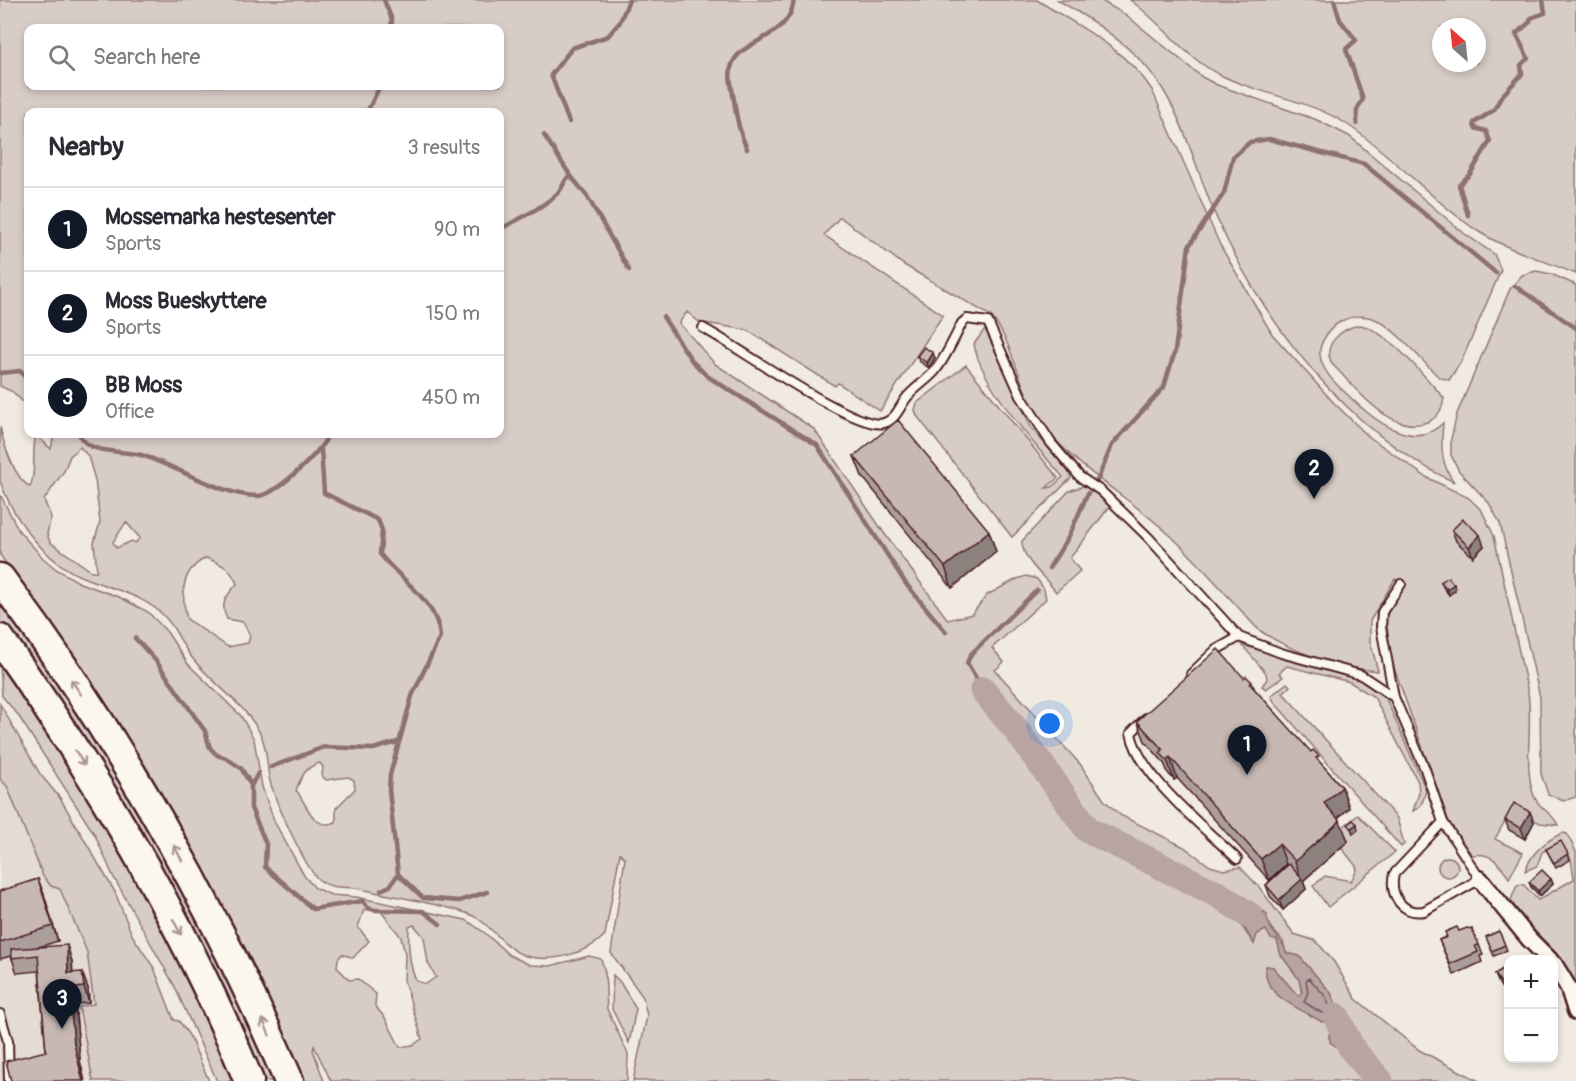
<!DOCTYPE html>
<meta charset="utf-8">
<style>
body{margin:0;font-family:Pangolin,sans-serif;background:#f7f7f7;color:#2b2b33}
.controls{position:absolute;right:18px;bottom:18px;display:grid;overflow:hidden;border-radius:12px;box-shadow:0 3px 9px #0003}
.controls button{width:54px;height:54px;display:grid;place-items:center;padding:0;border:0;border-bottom:2px solid #e1e1e2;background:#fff;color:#2b2b33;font:30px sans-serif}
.compass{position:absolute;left:1432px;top:18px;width:54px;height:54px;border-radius:50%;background:#fff;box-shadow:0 3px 9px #0003;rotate:333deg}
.you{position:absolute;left:1050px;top:724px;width:21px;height:21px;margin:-15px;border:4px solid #fff;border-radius:50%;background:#1a73e8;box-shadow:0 0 0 9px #1a73e833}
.badge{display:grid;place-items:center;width:39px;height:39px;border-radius:50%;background:#111827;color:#fff;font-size:20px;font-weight:700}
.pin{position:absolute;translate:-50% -50px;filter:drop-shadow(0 2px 3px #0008)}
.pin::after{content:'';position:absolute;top:32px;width:21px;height:18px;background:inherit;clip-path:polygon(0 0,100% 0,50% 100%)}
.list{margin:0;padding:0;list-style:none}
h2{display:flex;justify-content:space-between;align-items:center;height:78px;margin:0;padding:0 24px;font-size:26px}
h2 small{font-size:20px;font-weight:400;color:#7c7c81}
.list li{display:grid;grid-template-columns:39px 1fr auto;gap:18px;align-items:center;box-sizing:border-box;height:84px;padding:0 24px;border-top:2px solid #e1e1e2}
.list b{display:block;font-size:22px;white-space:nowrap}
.list p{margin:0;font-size:20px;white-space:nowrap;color:#7c7c81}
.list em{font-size:20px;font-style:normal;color:#7c7c81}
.icon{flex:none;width:33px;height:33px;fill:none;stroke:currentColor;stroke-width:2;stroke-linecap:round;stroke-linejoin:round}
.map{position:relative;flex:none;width:1576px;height:1081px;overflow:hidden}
.search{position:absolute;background:#fff;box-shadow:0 3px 9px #0003;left:24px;top:24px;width:480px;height:66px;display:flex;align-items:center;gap:15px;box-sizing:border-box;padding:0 21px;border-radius:12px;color:#7c7c81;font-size:22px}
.panel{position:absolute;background:#fff;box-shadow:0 3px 9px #0003;left:24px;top:108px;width:480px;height:330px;border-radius:12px}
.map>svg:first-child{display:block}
.built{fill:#e4dbd2}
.green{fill:#d8ccc6;stroke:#917678;stroke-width:1.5;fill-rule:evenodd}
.water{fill:#b8a4a2;stroke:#8c6f72;stroke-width:1.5}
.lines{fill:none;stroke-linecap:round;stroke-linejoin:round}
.shore{stroke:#76545b;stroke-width:1.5}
.stream{stroke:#8c6f72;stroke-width:4.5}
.river{stroke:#b8a4a2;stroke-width:27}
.lane-casing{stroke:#4a1f2b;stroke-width:12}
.street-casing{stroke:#4a1f2b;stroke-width:20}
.highway-casing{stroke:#4a1f2b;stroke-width:33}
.lane{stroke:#fbf7ec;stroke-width:8}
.street{stroke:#fbf7ec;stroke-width:15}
.highway{stroke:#fbf7ec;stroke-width:28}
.wall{fill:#ac9e9a;stroke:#4a1f2b;stroke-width:1.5}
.shaded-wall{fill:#8c817d;stroke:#4a1f2b;stroke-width:1.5}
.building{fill:#c8b8b3;stroke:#4a1f2b;stroke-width:1.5}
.oneway{stroke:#ab9695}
</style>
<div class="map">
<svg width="1576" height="1081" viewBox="0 0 1576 1081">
<rect width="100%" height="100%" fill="#f0eae0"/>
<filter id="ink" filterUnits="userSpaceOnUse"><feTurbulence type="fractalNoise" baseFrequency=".0167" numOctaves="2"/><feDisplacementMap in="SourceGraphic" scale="12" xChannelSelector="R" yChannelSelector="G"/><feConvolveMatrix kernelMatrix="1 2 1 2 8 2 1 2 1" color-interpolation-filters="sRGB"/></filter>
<g filter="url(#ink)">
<!-- built -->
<path class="built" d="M0 779 7 786 20 818 60 889 87 952 94 1004 79 1007 93 1081H0Z"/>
<!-- green -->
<path class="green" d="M0 0H1037C1078 26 1126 49 1152 90L1220 245 1272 334 1334 403 1368 436 1426 477 1469 498 1482 511 1494 536 1528 693C1533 724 1523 767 1534 796 1539 809 1553 813 1558 825L1540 823 1513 810 1510 812 1495 839 1523 853 1509 878C1499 863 1492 852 1472 855L1450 825 1392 662 1386 619 1391 603 1406 585 1395 579 1370 621V641L1378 671C1340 668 1294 653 1262 632 1253 626 1245 614 1237 606 1216 583 1196 560 1174 539 1132 498 1079 472 1044 426 1019 393 1015 344 991 316L904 265 840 217 824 235 943 315 880 411 838 383 835 386 747 330 699 322 687 312 679 323 715 364 814 429 884 533 948 620 972 614 987 595 1017 579 1026 576 1037 579 1044 589 1046 599 992 648 1004 662 995 670 1080 764 1104 800 1120 815 1184 847 1210 866 1224 870 1240 867 1259 887 1294 934 1316 941 1334 962 1356 999 1419 1050 1479 1081H633L647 1016 643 997 611 953 625 858 620 853 605 935C588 953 554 962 530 957 502 951 491 919 463 912 430 902 395 897 361 889 346 886 331 890 318 879 304 865 275 801 270 781 266 765 268 748 260 733 244 703 214 685 193 659 182 646 177 630 166 618 145 595 112 589 85 578 46 563 14 520 0 481 0 469 0 440 0 427 4 445 14 478 30 487 37 472 31 452 36 435L51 449 54 434H500V112H28V407L13 392 0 386ZM28 28H500V86H28ZM80 447 88 456 95 480 100 522 94 543 97 571H91L50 542 47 534 51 517 44 500 64 471 70 456ZM126 522 140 538 135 543 132 541 116 548 113 542ZM206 558C222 564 231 568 237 584 227 595 219 604 227 619L243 622 250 636 248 643 228 647 187 619C181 594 180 571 206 558ZM320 763 323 767 322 776 326 780 348 777 354 780 355 789 336 808V822C313 832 307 804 296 790 301 777 306 766 320 763ZM1220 895 1265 912 1269 926 1283 941 1286 953 1299 956 1331 993 1342 1017 1328 1038 1335 1027 1334 1018 1322 1022C1302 1009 1261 995 1266 966L1273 967 1298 996 1302 994 1299 979 1281 955 1277 940 1266 930 1257 934 1254 944Z
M1058 0H1100L1126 15 1202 77 1217 85 1317 120 1349 136 1465 234 1494 254 1501 270 1462 360 1449 380 1439 377C1423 362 1393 326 1375 319 1364 314 1350 316 1340 322 1330 327 1318 344 1320 355 1322 372 1337 385 1349 396 1371 418 1413 453 1443 423 1441 446 1440 463 1454 482 1347 431 1266 326 1218 221 1197 175 1186 121 1156 79 1133 46 1092 20 1058 0Z
M1130 0H1576V274C1543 260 1505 249 1476 230 1430 199 1394 156 1348 125 1308 98 1255 95 1213 71 1181 53 1160 21 1130 0ZM1441 27H1477V63H1441Z
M1536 271 1551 274 1576 285V797L1563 801 1548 794 1541 774 1540 697 1500 523 1489 503 1459 471 1451 455V439L1457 414 1510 289 1522 275Z
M1360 325C1387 330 1425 377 1444 398 1443 407 1439 416 1430 421 1392 438 1356 388 1333 365 1320 345 1342 328 1360 325Z
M985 329 1032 429 1067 469 1071 478 1012 537 917 416 915 410 917 403 966 365 1058 478 1046 488 1052 487 1063 477C1036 447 980 383 974 344Z
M1086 485 1110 506 1070 558 1080 571 1056 592C1046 578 1021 559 1022 541L1069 491Z
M0 494 19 531 43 558 56 569 80 583 119 597 148 612 167 632 188 664 241 716 254 739 262 787 275 823 305 877 315 888 331 895 356 897 466 920 485 933 509 955 530 965 550 966 589 956 601 959 605 972 607 1009 628 1054 627 1081H331L314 1046 313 1050 324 1081H305L249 955 150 774 87 675 0 555ZM374 909 380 910 401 937 405 954 404 980 422 1039 413 1045 400 1047 385 1018 375 1006 376 994 358 979 349 980 337 967 338 959 342 954 353 958 369 941 358 927 364 910ZM414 925 424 937 428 963 436 977 426 984 416 981C409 965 408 945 409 927Z
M0 595 138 801 278 1081H260L31 666 0 623Z
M1242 645 1359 678 1384 694 1426 790C1424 799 1422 807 1413 811L1419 793 1418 782 1374 697 1350 682 1287 666 1279 673 1283 677 1266 689 1262 686 1267 679 1266 673Z
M0 663C92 795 169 934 234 1081H217L174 985 113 876 95 835 18 715 2 696Z
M1287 683 1290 686 1283 693 1397 818 1404 844 1401 847 1275 703 1271 696Z
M0 704 40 774 60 798 115 892 132 935 154 968 174 1020 179 1021 189 1035 209 1081H93L79 1007 94 1004 87 952 60 889 51 886 43 876 7 786 0 779Z
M1358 815 1395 852 1328 907 1313 886 1325 876 1351 881 1357 870 1356 866 1341 847 1348 841 1338 831Z
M1563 833 1567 834 1576 852V985C1564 951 1528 932 1511 900L1517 885 1523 884 1538 900 1574 879 1571 859 1561 842 1542 852 1537 866 1525 871C1531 853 1546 840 1563 833Z
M1438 867a10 10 0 1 1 20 0a10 10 0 1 1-20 0Z
M613 975 620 982 636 1009 629 1043 612 1009Z"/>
<!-- water -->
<path class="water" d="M1222 893 1267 914C1266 931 1284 938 1286 953L1299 956 1331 993 1339 1013 1356 1031 1359 1037 1357 1047 1342 1051 1330 1042 1329 1034 1335 1027 1334 1018 1322 1022C1301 1008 1261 997 1266 966L1273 967 1298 996 1302 992 1299 979 1281 955 1277 940 1271 939 1266 930 1257 934 1254 944 1239 919 1219 895Z"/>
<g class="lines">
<!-- shore -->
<path class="shore" d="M1309 978 1326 997 1331 1011 1325 1015 1304 1002 1308 992 1306 981Z"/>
<!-- stream -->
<path class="stream" d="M384 0 392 20 391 28
M1334 0 1340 20 1356 40 1346 49 1363 99 1357 110V124
M367 112 380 86
M569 122 551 75 572 48 608 36 620 22 629 0
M544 135 570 175
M747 149C740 134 736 117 734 100 732 88 728 75 732 64 744 37 789 40 794 0
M1468 215 1459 185 1470 174 1490 141 1486 131 1475 128 1474 123 1494 110 1501 97 1522 74 1521 65 1528 58 1516 34 1530 22 1531 18 1545 13 1543 0
M500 229C514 222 551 203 560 190 564 185 564 180 570 175L587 196 629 270
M1515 286 1576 328
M663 317 692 361 707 376 817 445 906 584 946 632
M0 373 21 371 28 382
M79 434C89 456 121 449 141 455 174 465 225 497 258 496 275 496 325 449 328 434
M321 449 324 493 378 520 382 530 380 554C400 580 438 601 440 637L412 696 390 775 389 789 398 874 423 898 459 901 487 892
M1097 481 1112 445 1164 387 1175 351 1189 246 1224 193 1233 157 1250 142 1269 139 1364 164 1496 273
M1049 568 1068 538 1088 493
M135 638 156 661 205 731 210 748 217 755 226 758 241 768 251 785
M983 690 967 663 971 654 1037 590
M271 767 324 747 373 749 398 742
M258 773 251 786V808L266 844 265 867 313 909 363 901 368 908 375 910 423 911 440 924
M381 890 390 886 398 874"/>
<!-- river -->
<path class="river" d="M983 690 1017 731 1088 830 1219 895 1250 916
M1336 1016 1352 1049 1380 1081"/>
<defs>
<path id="lane" d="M703 328C734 344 857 432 884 423 897 419 900 405 908 396 916 387 927 380 935 371 946 357 954 339 962 323L967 319 988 322 1021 396 1051 443 1080 477 1101 491 1148 537 1239 637
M1401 584 1382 612 1381 627 1394 697 1425 769 1443 822 1480 879 1424 911C1402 915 1389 895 1394 874L1443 822
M1191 674 1216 650 1239 637 1281 653 1361 675 1394 697
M1146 718 1131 733C1139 776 1205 828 1237 859
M0 1014 8 1041 9 1081"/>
<path id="street" d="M1480 879 1529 939 1550 960
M1554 964 1568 987 1576 1012"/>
<path id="highway" d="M0 578C117 734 212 902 289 1081
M0 639C98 777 184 924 249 1081"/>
</defs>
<!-- lane casing -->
<use href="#lane" class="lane-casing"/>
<!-- street casing -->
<use href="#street" class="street-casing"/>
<!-- highway casing -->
<use href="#highway" class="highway-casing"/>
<!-- lane -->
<use href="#lane" class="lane"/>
<!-- street -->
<use href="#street" class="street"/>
<!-- highway -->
<use href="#highway" class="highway"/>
</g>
<!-- wall -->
<path class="wall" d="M917 356 935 358 929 368 919 361Z
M854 456 989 531 996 552 952 588 862 476Z
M1452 530 1484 546 1473 557 1456 541Z
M1441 582 1455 590 1449 595 1443 587Z
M1244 678 1252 682 1255 690 1342 787 1349 808 1338 818 1348 841 1303 881 1306 889 1283 910 1270 896 1266 885 1287 865 1286 864 1269 880 1177 778 1174 780 1168 773 1164 763 1145 741 1137 721Z
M1530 812 1534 822 1525 839 1509 830 1505 820Z
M1546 849 1568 854 1570 860 1556 868Z
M38 879 58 941 38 947 72 961 73 973 88 988 89 1003 75 1004 80 1060 46 1051 39 971 17 973 11 956 0 959V891Z
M1551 879 1553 884 1540 896 1531 887 1529 882Z
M1459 931 1479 945 1483 955 1480 956 1482 962 1454 975 1439 940Z
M1499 931 1507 950 1494 956 1486 937Z
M1509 965V999L1499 984 1495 974Z"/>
<!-- shaded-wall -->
<path class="shaded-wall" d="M933 353 935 358 929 368 927 363Z
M989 531 996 552 952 588 945 567Z
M1480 535 1484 546 1473 557 1469 547Z
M1454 584 1455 590 1449 595 1447 589Z
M1170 757 1177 778 1174 780 1167 760Z
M1342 787 1349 808 1332 823 1324 803Z
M1530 812 1534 822 1525 839 1521 828Z
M1340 821 1348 841 1303 881 1306 889 1283 910 1279 900 1301 879 1295 861Z
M1357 824 1358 830 1353 834 1351 828Z
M1279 844 1286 864 1269 880 1261 859Z
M38 879 44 894 58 941 53 926Z
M1551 879 1553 884 1540 896 1538 891Z
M67 945 72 961 73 989 68 973Z
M82 972 88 988 89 1003 84 987Z
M69 989 75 1004 80 1060 85 1081H83L74 1044Z"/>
<!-- building -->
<path class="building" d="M924 347 933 353 927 363 917 356Z
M898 420 989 531 945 567 854 456Z
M1463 519 1480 535 1469 547 1452 530Z
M1448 577 1454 584 1447 589 1441 582Z
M1218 649 1244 678 1246 676 1252 682 1250 684 1311 752 1313 750 1319 756 1316 758 1342 787 1324 803 1340 821 1295 861 1279 844 1261 859 1170 757 1167 760 1160 753 1163 750 1137 721Z
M1514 803 1530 812 1521 828 1505 820Z
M1353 820 1357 824 1351 828 1348 824Z
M1561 841 1568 854 1554 863 1546 849Z
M1289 864 1302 879 1279 900 1266 885Z
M1542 870 1551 879 1538 891 1529 882Z
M38 879 53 926 0 942V891Z
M1457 927 1459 931 1467 928 1472 929 1479 945 1475 946 1478 952 1450 964 1439 940 1447 937 1445 932Z
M1499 931 1505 945 1492 951 1486 937Z
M67 945 68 973 82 972 84 987 69 989 74 1044 83 1081H11L6 1061 46 1051 38 955 12 958 11 949Z
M1509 965V995L1495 974Z"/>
<!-- one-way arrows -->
<defs><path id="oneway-shaft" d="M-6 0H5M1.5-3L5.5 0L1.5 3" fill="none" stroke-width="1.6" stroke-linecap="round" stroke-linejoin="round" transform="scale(1.5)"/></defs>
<g class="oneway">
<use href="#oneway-shaft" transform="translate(76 687) rotate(-124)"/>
<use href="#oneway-shaft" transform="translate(80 758) rotate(57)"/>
<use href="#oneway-shaft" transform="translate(178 853) rotate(-118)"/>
<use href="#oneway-shaft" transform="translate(177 927) rotate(62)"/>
<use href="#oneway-shaft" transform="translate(266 1027) rotate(-113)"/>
</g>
</g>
</svg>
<div class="controls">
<button>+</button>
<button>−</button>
</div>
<svg class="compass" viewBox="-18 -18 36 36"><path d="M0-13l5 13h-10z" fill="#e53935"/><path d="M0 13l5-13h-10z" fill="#7c7c81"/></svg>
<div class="you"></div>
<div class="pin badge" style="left:1247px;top:775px">1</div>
<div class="pin badge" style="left:1314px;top:499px">2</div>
<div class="pin badge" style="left:62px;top:1029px">3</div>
<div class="search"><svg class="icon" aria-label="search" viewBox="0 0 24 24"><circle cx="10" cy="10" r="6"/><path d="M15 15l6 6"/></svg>Search here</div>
<section class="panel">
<h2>Nearby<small>3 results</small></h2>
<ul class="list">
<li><span class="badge">1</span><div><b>Mossemarka hestesenter</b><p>Sports</p></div><em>90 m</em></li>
<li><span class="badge">2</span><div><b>Moss Bueskyttere</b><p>Sports</p></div><em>150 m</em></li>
<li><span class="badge">3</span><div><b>BB Moss</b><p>Office</p></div><em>450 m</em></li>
</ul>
</section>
</div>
